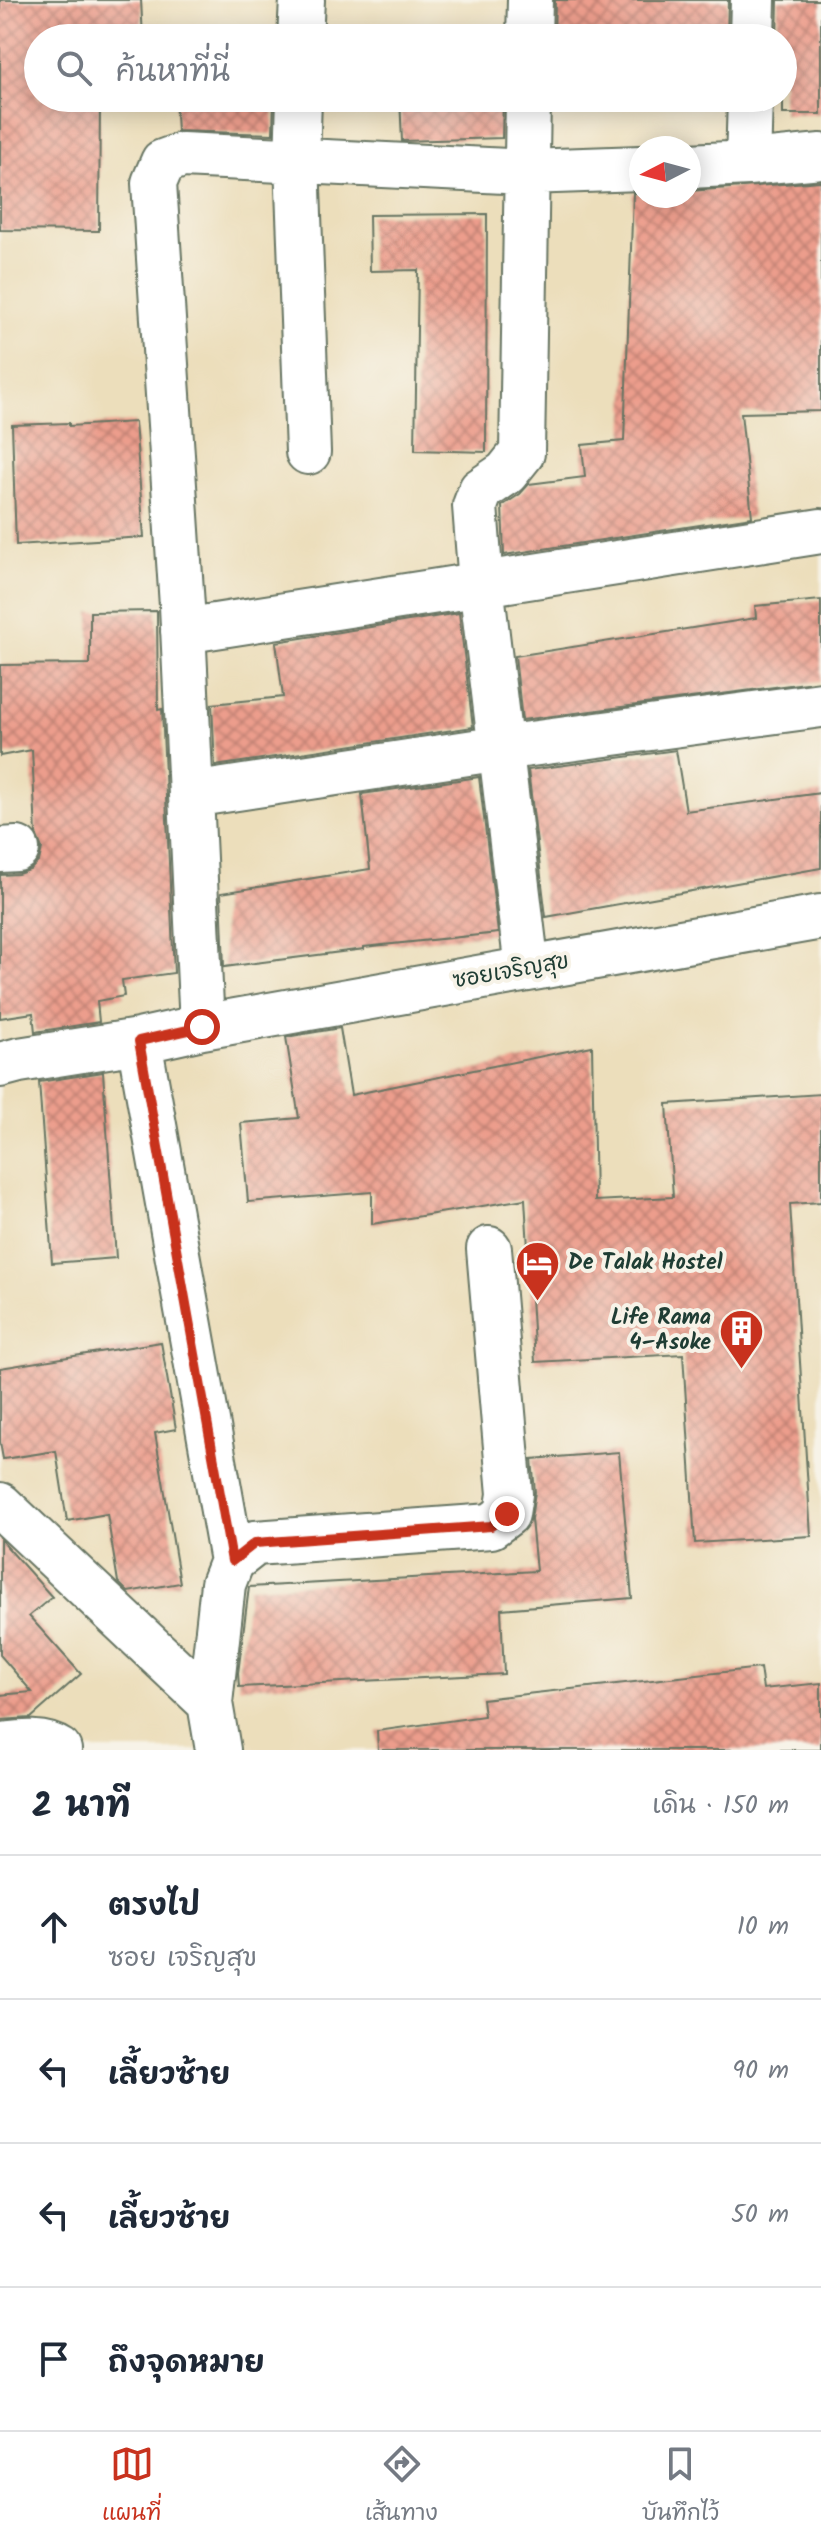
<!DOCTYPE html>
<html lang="th">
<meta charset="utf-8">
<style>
body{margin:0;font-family:Kalam,"Playpen Sans Thai",sans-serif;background:#f2f2f3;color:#1f2937}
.compass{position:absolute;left:629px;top:136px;width:72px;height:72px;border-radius:50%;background:#fff;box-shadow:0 4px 20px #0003;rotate:264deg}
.stop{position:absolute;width:24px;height:24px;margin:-18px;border:6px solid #c8321e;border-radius:50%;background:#fff}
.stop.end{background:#c8321e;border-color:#fff;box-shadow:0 2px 8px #0008}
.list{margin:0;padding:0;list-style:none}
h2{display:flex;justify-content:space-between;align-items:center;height:104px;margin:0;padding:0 32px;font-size:34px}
h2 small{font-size:26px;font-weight:400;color:#747a83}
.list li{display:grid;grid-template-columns:52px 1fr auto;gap:24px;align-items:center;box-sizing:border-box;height:144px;padding:0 32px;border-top:2px solid #e0e1e3}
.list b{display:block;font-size:30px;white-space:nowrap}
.list p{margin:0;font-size:26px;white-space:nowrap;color:#747a83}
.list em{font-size:26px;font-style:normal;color:#747a83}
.icon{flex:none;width:44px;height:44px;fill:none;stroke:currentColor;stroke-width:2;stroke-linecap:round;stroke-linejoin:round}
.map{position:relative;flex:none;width:821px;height:1750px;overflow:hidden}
.search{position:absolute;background:#fff;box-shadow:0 4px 20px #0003;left:24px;right:24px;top:24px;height:88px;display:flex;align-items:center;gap:20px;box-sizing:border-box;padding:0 28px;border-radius:44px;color:#747a83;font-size:30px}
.sheet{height:680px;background:#fff}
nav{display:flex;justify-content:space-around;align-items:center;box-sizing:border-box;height:112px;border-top:2px solid #e0e1e3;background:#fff;font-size:22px;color:#747a83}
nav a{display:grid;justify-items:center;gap:4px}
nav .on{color:#c8321e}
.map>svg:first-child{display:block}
.building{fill:url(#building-cross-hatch)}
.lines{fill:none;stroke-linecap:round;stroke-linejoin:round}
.minor-casing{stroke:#677563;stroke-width:48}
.minor{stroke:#fff;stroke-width:44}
.route{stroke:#c8321e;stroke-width:10}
.labels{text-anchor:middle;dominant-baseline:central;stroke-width:8;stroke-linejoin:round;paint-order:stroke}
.street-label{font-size:22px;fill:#1f3d34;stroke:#f7f3e8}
.poi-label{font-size:22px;font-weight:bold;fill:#1f3d34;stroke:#f7f3e8;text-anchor:start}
</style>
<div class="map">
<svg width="821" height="1750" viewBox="0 0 821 1750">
<defs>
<pattern id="building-cross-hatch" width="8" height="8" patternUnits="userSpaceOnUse" patternTransform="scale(2)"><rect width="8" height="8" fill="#ec9d8c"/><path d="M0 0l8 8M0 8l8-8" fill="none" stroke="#bf8173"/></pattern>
</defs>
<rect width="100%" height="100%" fill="#f7f3e8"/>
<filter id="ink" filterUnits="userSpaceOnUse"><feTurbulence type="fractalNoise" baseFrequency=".0125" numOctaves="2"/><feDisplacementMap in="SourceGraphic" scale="16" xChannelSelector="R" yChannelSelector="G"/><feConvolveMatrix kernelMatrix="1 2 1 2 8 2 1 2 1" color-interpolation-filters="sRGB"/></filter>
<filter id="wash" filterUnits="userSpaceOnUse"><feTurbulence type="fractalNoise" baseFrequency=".006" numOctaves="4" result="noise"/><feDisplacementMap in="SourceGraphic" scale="32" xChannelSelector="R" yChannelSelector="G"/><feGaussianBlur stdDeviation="1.8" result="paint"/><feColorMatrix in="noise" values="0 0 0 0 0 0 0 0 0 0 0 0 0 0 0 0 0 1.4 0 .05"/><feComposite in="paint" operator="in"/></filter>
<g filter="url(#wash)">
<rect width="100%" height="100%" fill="#ecdebb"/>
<g id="blocks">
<!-- building -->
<path class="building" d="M0 0H141L143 38H38V98H100L99 231 0 230Z
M555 0H728L727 38H554Z
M778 0H821V114H783V38H777Z
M175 98H274L273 134 177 131Z
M400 98H503L502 138 402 141Z
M821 181V411L741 413 752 517 504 555 502 506 520 494 529 484 585 477 582 445 624 441 633 193H641V196H689V191Z
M487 214 486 452 415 450 418 270 370 271 369 215Z
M135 422 144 537 16 545 12 425 69 423V426Z
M821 600V681L522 720 515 656 756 618 755 606Z
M157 611 158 710 162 709 174 973 122 980 124 996 97 1001 99 1022 35 1032 33 1013 0 1018V875L18 874 30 870 39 861 42 848 36 834 32 750 0 756V665L90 664V612Z
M459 613 473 727 215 766 212 704 283 697 276 642Z
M676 750 686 811 821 793V868L546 917 528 770Z
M479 777 498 933 364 947V949L224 967 221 893 370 869 362 794Z
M340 1028 351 1095 592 1046 595 1201 673 1197 667 1104 821 1094V1202L790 1204 811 1536 695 1543 683 1354 535 1362 525 1199 372 1224V1192L248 1202 241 1123 299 1118 286 1037Z
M103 1072 116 1258 52 1263 39 1082Z
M161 1342 176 1429 155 1433 180 1583 128 1592 118 1582 107 1514 67 1521 56 1451 3 1459 0 1442V1368Z
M619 1452 632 1598 501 1609 504 1674 239 1687 238 1673 249 1587 536 1571 531 1519 535 1492 532 1459Z
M0 1539 52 1597 29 1616 81 1674 31 1718 0 1720V1695L32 1692 0 1655Z
M760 1668 763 1689 821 1683V1750H378L377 1731 484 1716 482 1699Z"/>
</g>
</g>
<g filter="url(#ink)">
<use href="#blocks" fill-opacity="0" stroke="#677563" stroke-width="2"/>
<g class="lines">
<defs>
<path id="minor" d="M300 38 302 0
M529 38 530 0
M752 38 753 0
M299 98 297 162 308 452
M748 163 750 98
M689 166 748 163 821 156
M183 631 821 531
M191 795 501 748 821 705
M0 850 17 849
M527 969 481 584 475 506 481 490 506 473 522 453 528 98
M202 1027 182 606 154 183 163 162 182 155 527 172 641 168
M139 1041 232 1561
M0 1065 19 1060 139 1041 202 1027 821 917
M0 1505 210 1703 218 1750
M210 1703 223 1584 232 1561 255 1543 491 1526 507 1514 510 1494 489 1249
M0 1745C18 1743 43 1739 59 1750"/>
</defs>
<!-- minor casing -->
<use href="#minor" class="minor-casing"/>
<!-- minor -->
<use href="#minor" class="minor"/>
</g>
</g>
<g class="lines" filter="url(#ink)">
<!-- route -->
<path class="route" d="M202 1027 139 1041 232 1561 255 1543 491 1526 507 1514"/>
</g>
<!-- icons -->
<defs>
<symbol id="hotel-pin" viewBox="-11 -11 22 30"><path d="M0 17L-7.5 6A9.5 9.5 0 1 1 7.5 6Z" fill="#c8321e" stroke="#f7f3e8"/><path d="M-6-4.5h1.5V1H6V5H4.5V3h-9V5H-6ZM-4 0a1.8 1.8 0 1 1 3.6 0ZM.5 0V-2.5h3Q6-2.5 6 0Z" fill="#fff"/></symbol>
<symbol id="building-pin" viewBox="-11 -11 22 30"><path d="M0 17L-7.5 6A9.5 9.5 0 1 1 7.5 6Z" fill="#c8321e" stroke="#f7f3e8"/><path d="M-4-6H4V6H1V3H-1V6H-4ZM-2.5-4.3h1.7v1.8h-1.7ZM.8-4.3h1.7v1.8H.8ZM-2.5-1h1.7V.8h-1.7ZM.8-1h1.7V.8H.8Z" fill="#fff"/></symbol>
</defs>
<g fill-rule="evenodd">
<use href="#hotel-pin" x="512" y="1238" width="51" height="69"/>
<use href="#building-pin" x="716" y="1306" width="51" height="69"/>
</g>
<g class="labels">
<!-- street labels -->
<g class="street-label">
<text transform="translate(511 972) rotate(-10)">ซอยเจริญสุข</text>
</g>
<!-- poi labels -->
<g class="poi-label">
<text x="568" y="1263">De Talak Hostel</text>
<text x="711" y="1318" text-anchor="end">Life Rama<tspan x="711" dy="25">4–Asoke</tspan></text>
</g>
</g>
</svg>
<svg class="compass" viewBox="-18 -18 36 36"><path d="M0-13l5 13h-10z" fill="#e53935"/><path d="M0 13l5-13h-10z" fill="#747a83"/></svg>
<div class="stop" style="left:202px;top:1027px"></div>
<div class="stop end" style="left:507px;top:1514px"></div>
<div class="search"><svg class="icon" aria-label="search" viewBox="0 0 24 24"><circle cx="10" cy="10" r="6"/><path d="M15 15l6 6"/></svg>ค้นหาที่นี่</div>
</div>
<section class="sheet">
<h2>2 นาที<small>เดิน · 150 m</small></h2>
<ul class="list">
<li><svg class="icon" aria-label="ahead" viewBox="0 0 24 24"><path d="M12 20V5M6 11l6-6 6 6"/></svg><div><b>ตรงไป</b><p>ซอย เจริญสุข</p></div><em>10 m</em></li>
<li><svg class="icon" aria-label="left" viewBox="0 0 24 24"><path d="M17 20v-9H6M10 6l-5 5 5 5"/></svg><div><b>เลี้ยวซ้าย</b></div><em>90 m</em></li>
<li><svg class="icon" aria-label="left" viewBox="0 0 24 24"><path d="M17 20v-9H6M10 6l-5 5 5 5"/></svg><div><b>เลี้ยวซ้าย</b></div><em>50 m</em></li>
<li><svg class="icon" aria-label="arrive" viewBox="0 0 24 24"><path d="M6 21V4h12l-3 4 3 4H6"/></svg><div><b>ถึงจุดหมาย</b></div></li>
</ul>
</section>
<nav>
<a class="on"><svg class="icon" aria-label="map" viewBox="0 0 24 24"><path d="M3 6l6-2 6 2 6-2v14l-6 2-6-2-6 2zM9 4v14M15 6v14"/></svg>แผนที่</a>
<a><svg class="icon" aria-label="directions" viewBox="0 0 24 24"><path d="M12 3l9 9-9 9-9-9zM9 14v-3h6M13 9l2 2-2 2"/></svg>เส้นทาง</a>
<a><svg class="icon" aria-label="saved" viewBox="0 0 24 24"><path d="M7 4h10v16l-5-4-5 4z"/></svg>บันทึกไว้</a>
</nav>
